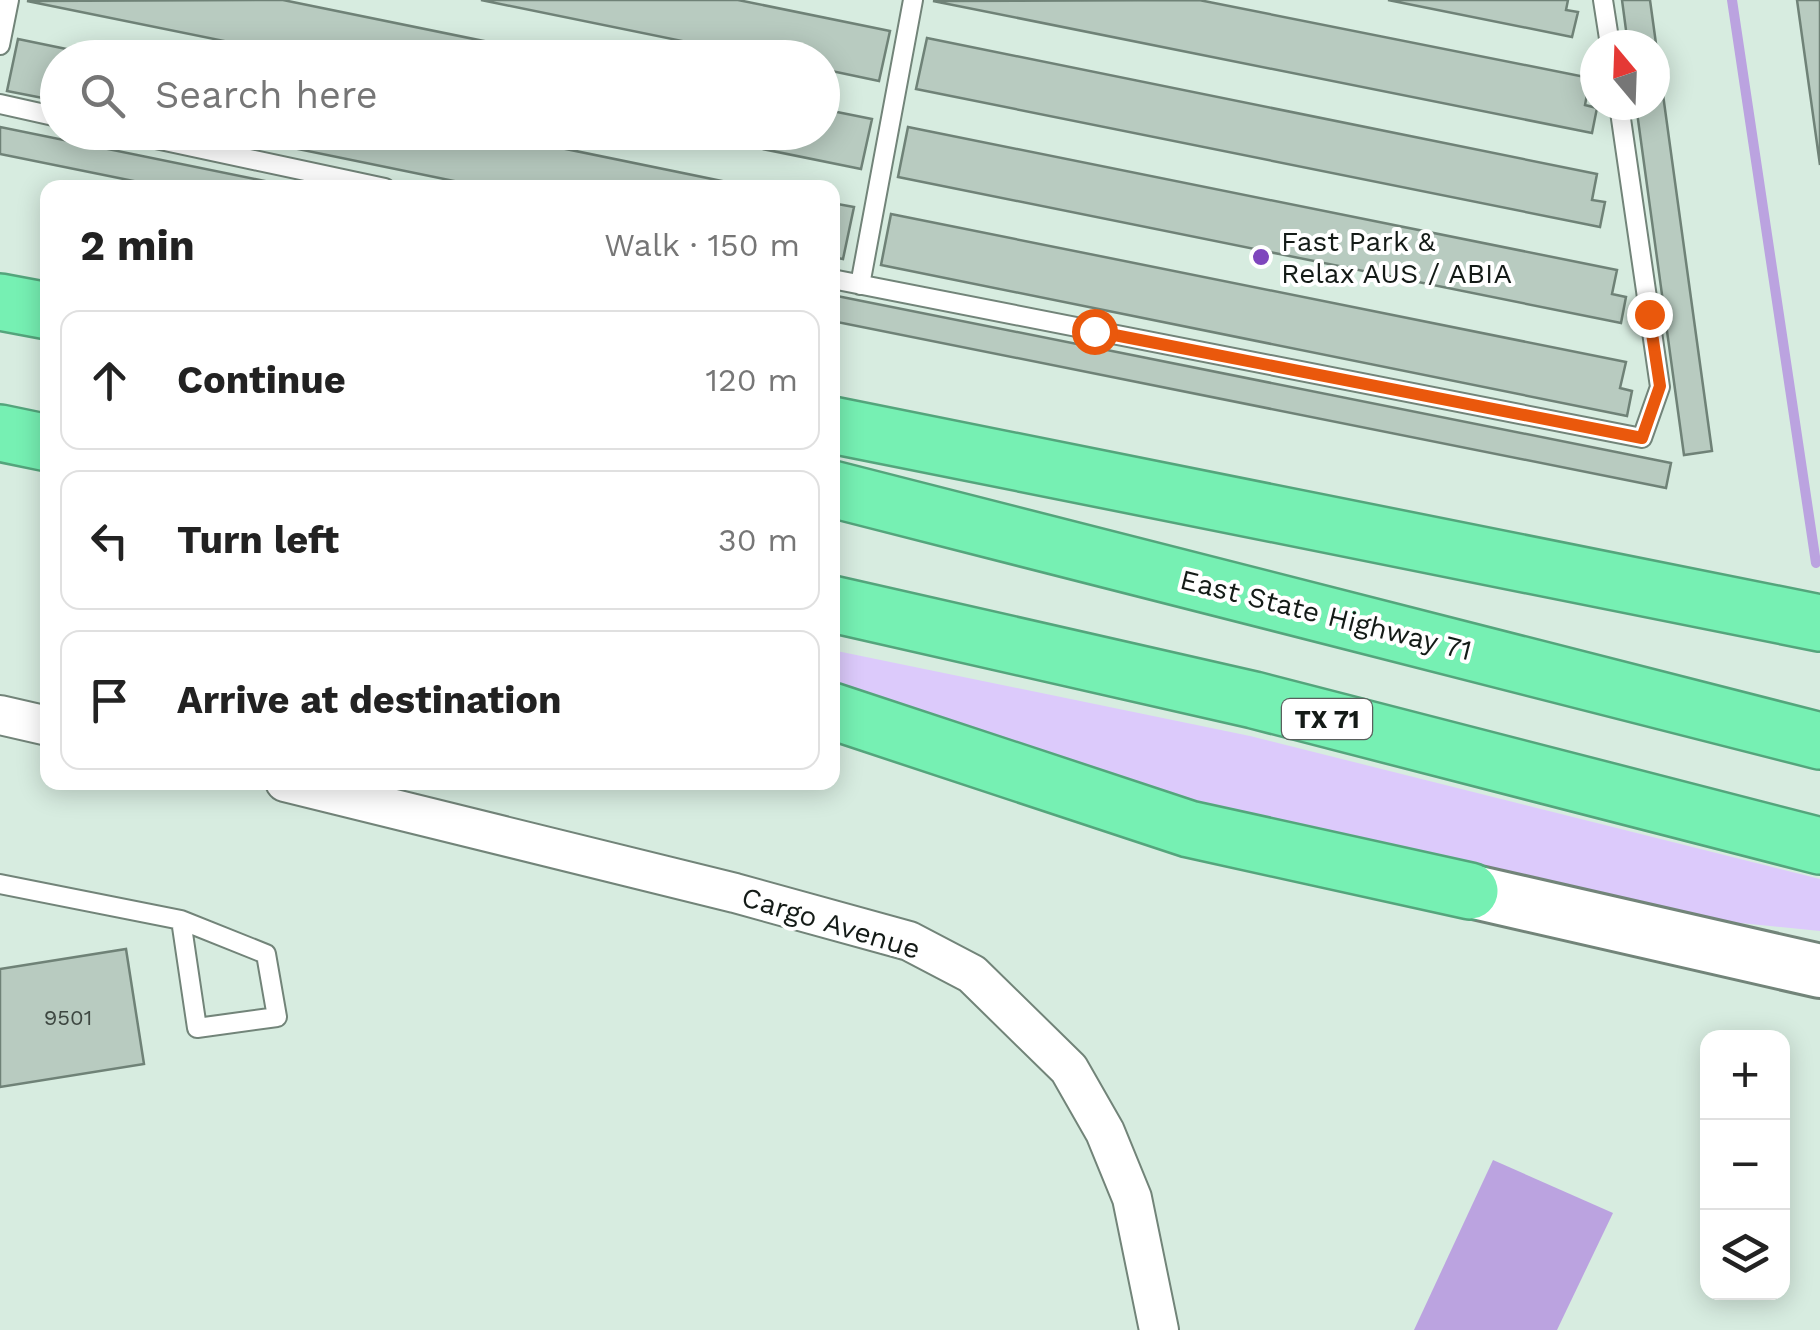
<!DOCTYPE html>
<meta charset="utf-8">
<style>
body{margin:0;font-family:"Work Sans",sans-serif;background:#f6f6f6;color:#222}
.controls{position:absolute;right:30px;bottom:30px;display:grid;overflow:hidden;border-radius:20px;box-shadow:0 5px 25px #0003}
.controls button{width:90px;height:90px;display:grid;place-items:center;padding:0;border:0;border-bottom:2px solid #e0e0e0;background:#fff;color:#222;font:50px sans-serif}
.compass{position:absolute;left:1580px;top:30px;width:90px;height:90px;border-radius:50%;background:#fff;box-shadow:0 5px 25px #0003;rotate:341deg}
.stop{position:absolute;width:30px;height:30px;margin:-22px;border:8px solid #ea580c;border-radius:50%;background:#fff}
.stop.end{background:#ea580c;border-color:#fff;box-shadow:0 2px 10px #0008}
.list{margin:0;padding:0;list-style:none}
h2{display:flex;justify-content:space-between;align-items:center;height:130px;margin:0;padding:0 40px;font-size:42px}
h2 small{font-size:32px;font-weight:400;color:#767676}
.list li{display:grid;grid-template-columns:65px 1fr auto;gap:30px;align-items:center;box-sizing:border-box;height:140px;margin:0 20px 20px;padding:0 20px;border:2px solid #e0e0e0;border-radius:20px}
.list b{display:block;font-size:38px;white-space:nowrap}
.list em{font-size:32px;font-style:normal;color:#767676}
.icon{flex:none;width:55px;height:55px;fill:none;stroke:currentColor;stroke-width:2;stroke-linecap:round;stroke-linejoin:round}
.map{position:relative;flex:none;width:1820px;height:1330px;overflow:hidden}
.search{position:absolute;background:#fff;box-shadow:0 5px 25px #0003;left:40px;top:40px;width:800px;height:110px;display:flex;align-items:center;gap:25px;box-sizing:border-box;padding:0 35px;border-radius:55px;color:#767676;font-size:38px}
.panel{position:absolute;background:#fff;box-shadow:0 5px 25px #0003;left:40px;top:180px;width:800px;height:610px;border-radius:20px}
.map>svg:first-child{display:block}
.green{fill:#dccafb}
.water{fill:#bba3e0}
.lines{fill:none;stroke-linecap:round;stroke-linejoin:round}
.stream{stroke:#bba3e0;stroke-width:10}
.building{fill:#b8cbc0;stroke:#6f8277;stroke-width:2.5}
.lane-casing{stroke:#728479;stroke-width:22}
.street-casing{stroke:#728479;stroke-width:42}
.secondary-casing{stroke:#728479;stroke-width:58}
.highway-casing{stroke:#54a57c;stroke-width:60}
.lane{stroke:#fff;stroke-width:18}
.street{stroke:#fff;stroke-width:38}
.secondary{stroke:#fff;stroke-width:52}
.highway{stroke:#76f0b3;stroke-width:55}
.route{stroke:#ea580c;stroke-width:12}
.poi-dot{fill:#7e46bd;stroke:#fff;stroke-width:4}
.labels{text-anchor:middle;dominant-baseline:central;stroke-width:8;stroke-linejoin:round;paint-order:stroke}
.number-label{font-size:22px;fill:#3d4741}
.shield{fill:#fff;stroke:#5a5f5d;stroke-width:2.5}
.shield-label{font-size:25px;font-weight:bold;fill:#141b17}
.poi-label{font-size:28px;fill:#141b17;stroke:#fff;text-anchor:start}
.street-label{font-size:28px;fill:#141b17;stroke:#fff}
</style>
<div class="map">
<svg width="1820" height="1330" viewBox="0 0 1820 1330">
<rect width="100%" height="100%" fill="#d7ece0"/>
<!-- green -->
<path class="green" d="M832 650 1250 736 1820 879V931L1690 918 1241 824 833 694Z"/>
<!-- water -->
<path class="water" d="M1493 1160 1613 1213 1557 1330H1414Z"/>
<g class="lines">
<!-- stream -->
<path class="stream" d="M1732 0 1816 563"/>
</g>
<!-- building -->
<path class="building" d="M283 0 567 58H308L27 1Z
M481 0H738L890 31 879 81 822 69V58H765Z
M1199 0 1590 78 1585 105 1597 108 1592 133 933 1Z
M1388 0H1568L1566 10 1578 12 1572 37Z
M1622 0H1650L1712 451 1684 455 1636 105H1655V45H1628Z
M1797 0H1820V165Z
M927 38 1597 174 1592 200 1605 202 1600 227 916 89Z
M18 39 110 58H58V101L7 91Z
M822 109 872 119 861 169 679 132H822Z
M0 127 299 188H168L0 154Z
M908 127 1617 270 1612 294 1626 297 1621 323 898 177Z
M215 132H483L756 188H488Z
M832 203 854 207 843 259 832 257Z
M891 214 1626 362 1620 388 1632 391 1627 416 881 265Z
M832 295 1671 463 1666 488 832 321Z
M126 949 144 1064 0 1087V969Z"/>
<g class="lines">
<defs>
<path id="lane" d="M1603 0 1610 45
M0 45 9 0
M0 104 58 117
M123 132 385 188
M832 279 1642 438 1660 387 1619 105
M860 285 913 0
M0 884 181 920 266 954 277 1017 197 1028 181 920"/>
<path id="street" d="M0 715 48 726
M285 782 735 893 909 941 972 974 1069 1069 1105 1132 1132 1198 1159 1330"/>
<path id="secondary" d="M1470 891 1820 971"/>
<path id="highway" d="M0 302 48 311
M832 425 1820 623
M0 433 48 443
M832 489 1820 741
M832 604 1254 700 1820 846
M832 711 1189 829 1470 891"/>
</defs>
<!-- lane casing -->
<use href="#lane" class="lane-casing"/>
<!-- street casing -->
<use href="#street" class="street-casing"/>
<!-- secondary casing -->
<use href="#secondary" class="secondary-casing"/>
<!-- highway casing -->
<use href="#highway" class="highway-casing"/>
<!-- lane -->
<use href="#lane" class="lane"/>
<!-- street -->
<use href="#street" class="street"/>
<!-- secondary -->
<use href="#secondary" class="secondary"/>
<!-- highway -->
<use href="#highway" class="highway"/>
</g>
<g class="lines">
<!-- route -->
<path class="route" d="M1094 331 1642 438 1660 386 1649 314"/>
</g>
<!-- markers -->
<circle class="poi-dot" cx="1261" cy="257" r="10"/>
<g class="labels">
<!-- number labels -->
<g class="number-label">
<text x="68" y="1017">9501</text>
</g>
<!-- shield labels -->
<rect class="shield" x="1282" y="699" width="90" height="40" rx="8"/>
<g class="shield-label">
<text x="1327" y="719">TX 71</text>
</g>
<!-- poi labels -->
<g class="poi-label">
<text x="1281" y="241">Fast Park &amp;<tspan x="1281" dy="32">Relax AUS / ABIA</tspan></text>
</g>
<!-- street labels -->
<g class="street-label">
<text transform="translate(1326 615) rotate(14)">East State Highway 71</text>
<text transform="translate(831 923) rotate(17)">Cargo Avenue</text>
</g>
</g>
</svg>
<div class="controls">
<button>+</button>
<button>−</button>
<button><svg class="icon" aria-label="layers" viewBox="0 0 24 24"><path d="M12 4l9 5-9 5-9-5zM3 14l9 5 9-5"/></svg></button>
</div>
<svg class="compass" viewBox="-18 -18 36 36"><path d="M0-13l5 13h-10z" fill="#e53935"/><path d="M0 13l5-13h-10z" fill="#767676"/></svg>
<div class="stop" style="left:1094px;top:331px"></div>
<div class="stop end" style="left:1649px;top:314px"></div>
<div class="search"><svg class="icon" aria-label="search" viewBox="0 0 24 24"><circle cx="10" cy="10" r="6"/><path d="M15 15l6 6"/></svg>Search here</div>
<section class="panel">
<h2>2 min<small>Walk · 150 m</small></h2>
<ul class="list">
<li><svg class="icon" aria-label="ahead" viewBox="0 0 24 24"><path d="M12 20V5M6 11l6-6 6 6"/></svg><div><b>Continue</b></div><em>120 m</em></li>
<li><svg class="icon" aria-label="left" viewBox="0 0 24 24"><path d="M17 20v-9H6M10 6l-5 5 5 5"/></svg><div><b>Turn left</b></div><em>30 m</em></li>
<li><svg class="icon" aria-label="arrive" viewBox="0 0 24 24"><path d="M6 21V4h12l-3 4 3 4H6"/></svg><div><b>Arrive at destination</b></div></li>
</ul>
</section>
</div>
